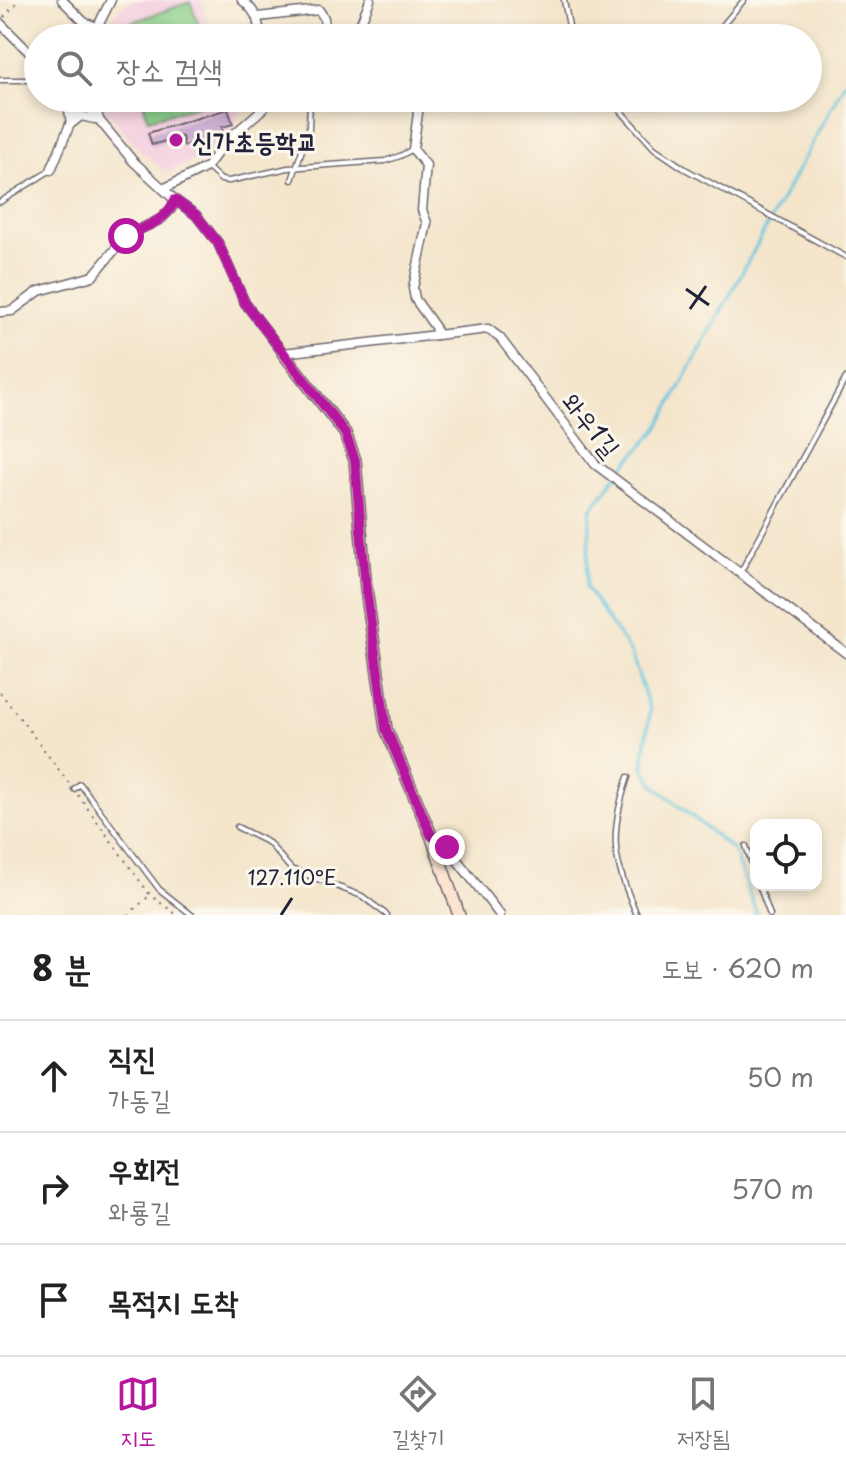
<!DOCTYPE html>
<html lang="ko">
<head>
<meta charset="utf-8">
<style>
  body { margin:0; font-family:"Playpen Sans","Poor Story",sans-serif; background:#f2f2f2; color:#222 }
  .controls { position:absolute; right:24px; bottom:24px; display:grid; overflow:hidden; border-radius:16px; box-shadow:0 4px 12px #0003 }
  .controls button { width:72px; height:72px; display:grid; place-items:center; padding:0; border:0; border-bottom:2px solid #e0e0e0; background:#fff; color:#222; font:40px sans-serif }
  .stop { position:absolute; width:24px; height:24px; margin:-18px; border:6px solid #b5179e; border-radius:50%; background:#fff }
  .stop.end { background:#b5179e; border-color:#fff; box-shadow:0 2px 8px #0008 }
  .list { margin:0; padding:0; list-style:none }
  h2 { display:flex; justify-content:space-between; align-items:center; height:104px; margin:0; padding:0 32px; font-size:34px }
  h2 small { font-size:26px; font-weight:400; color:#767676 }
  .list li { display:grid; grid-template-columns:52px 1fr auto; gap:24px; align-items:center; box-sizing:border-box; height:112px; padding:0 32px; border-top:2px solid #e0e0e0 }
  .list b { display:block; font-size:30px; white-space:nowrap }
  .list p { margin:0; font-size:26px; white-space:nowrap; color:#767676 }
  .list em { font-size:26px; font-style:normal; color:#767676 }
  .icon { flex:none; width:44px; height:44px; fill:none; stroke:currentColor; stroke-width:2; stroke-linecap:round; stroke-linejoin:round }
  .map { position:relative; flex:none; width:846px; height:915px; overflow:hidden }
  .search { position:absolute; background:#fff; box-shadow:0 4px 12px #0003; left:24px; right:24px; top:24px; height:88px; display:flex; align-items:center; gap:20px; box-sizing:border-box; padding:0 28px; border-radius:44px; color:#767676; font-size:30px }
  .sheet { height:440px; background:#fff }
  nav { display:flex; justify-content:space-around; align-items:center; box-sizing:border-box; height:112px; border-top:2px solid #e0e0e0; background:#fff; font-size:22px; color:#767676 }
  nav a { display:grid; justify-items:center; gap:4px }
  nav .on { color:#b5179e }
  .map>svg:first-child { display:block }
  .built { fill:#f3cfdf }
  .green { fill:#89ce88; stroke:#567862; stroke-width:2 }
  .lines { fill:none; stroke-linecap:round; stroke-linejoin:round }
  .stream { stroke:#61c5df; stroke-width:3 }
  .building { fill:#cbabd2 }
  .lane-casing { stroke:#6c666d; stroke-width:7 }
  .street-casing { stroke:#6c666d; stroke-width:11 }
  .secondary-casing { stroke:#6c666d; stroke-width:14 }
  .path { stroke:#6c666d; stroke-width:2; stroke-dasharray:2 6; stroke-linecap:butt }
  .lane { stroke:#fff; stroke-width:4 }
  .street { stroke:#fff; stroke-width:8 }
  .secondary { stroke:#fde4d1; stroke-width:11 }
  .route { stroke:#b5179e; stroke-width:10 }
  .ticks { fill:none; stroke:#22223b; stroke-width:3 }
  .poi-dot { fill:#b5179e; stroke:#fbf7ec; stroke-width:3 }
  .labels { text-anchor:middle; dominant-baseline:central; stroke-width:6; stroke-linejoin:round; paint-order:stroke }
  .poi-label { font-size:26px; font-weight:bold; fill:#22223b; stroke:#fbf7ec; text-anchor:start }
  .street-label { font-size:26px; fill:#22223b; stroke:#fbf7ec }
  .ticks-label { font-size:20px; text-anchor:middle; fill:#22223b; stroke:#fbf7ec; stroke-width:6; stroke-linejoin:round; paint-order:stroke }
</style>
</head>
<body>
<div class="map">
<svg width="846" height="915" viewBox="0 0 846 915">
  <rect width="100%" height="100%" fill="#fbf7ec"/>
  <filter id="ink" filterUnits="userSpaceOnUse"><feTurbulence type="fractalNoise" baseFrequency=".0125" numOctaves="2"/><feDisplacementMap in="SourceGraphic" scale="16" xChannelSelector="R" yChannelSelector="G"/><feConvolveMatrix kernelMatrix="1 2 1 2 8 2 1 2 1" color-interpolation-filters="sRGB"/></filter>
  <filter id="wash" filterUnits="userSpaceOnUse"><feTurbulence type="fractalNoise" baseFrequency=".006" numOctaves="4" result="noise"/><feDisplacementMap in="SourceGraphic" scale="32" xChannelSelector="R" yChannelSelector="G"/><feGaussianBlur stdDeviation="1.8" result="paint"/><feColorMatrix in="noise" values="0 0 0 0 0 0 0 0 0 0 0 0 0 0 0 0 0 1.4 0 .05"/><feComposite in="paint" operator="in"/></filter>
  <g filter="url(#wash)">
    <rect width="100%" height="100%" fill="#f4e5cb"/>
    <g class="built">
      <path d="M135 0H202L213 38H103L105 30 119 7Z"/>
      <path d="M95 98H240L242 105 233 130 207 155 166 172 140 151Z"/>
    </g>
    <g class="green">
      <path d="M190 2 204 38H122L124 25Z"/>
      <path d="M142 98H195L197 106 148 119Z"/>
    </g>
    <g class="lines">
      <path class="stream" d="M757 915 733 850 655 786 643 767 650 710 631 653 586 588 591 510 623 467 657 430 846 80"/>
    </g>
    <g id="blocks">
      <path class="building" d="M228 109 233 124 222 127 223 133 184 146 182 136 152 145 148 133Z"/>
    </g>
  </g>
  <g filter="url(#ink)">
    <use href="#blocks" fill-opacity="0" stroke="#6c666d" stroke-width="2"/>
    <g class="lines">
      <defs>
        <g id="lane">
          <path d="M564 0 569 26 576 38"/>
          <path d="M712 38 744 0"/>
          <path d="M0 80H38"/>
          <path d="M609 98 654 148 685 169 846 257"/>
          <path d="M311 100 356 98"/>
          <path d="M208 168 221 180 229 181 288 168 385 161 400 156 413 149"/>
          <path d="M292 180 309 129 310 98"/>
          <path d="M0 202 51 170"/>
          <path d="M740 573 846 378"/>
          <path d="M628 777C608 836 613 859 637 915"/>
          <path d="M74 789 80 784 159 889 192 915"/>
          <path d="M237 827 269 843 291 869 362 896 387 915"/>
          <path d="M746 846 756 875"/>
          <path d="M759 885 770 915"/>
        </g>
        <g id="street">
          <path d="M62 0 84 22 96 27"/>
          <path d="M242 0C257 12 258 20 261 38"/>
          <path d="M258 17 319 10 324 18 326 38"/>
          <path d="M0 23 38 61"/>
          <path d="M92 38 111 0"/>
          <path d="M348 38 360 25 370 0"/>
          <path d="M67 98 71 124 81 116 94 119"/>
          <path d="M81 98 133 161 175 200 196 215 218 243 245 303 283 353 488 329 500 338 595 464 846 653"/>
          <path d="M92 98 99 119"/>
          <path d="M413 98 418 113 413 149 426 165 422 210 427 223 413 288 415 299 435 327 437 335"/>
          <path d="M51 170 80 100 78 99"/>
          <path d="M163 189 207 167 224 143 275 98"/>
          <path d="M0 312 12 311 39 291 93 276 126 236 161 219 171 209 175 200"/>
          <path d="M431 835 447 847 500 915"/>
        </g>
        <path id="secondary" d="M283 353 345 433 355 460 366 589 386 729 431 835 459 915"/>
      </defs>
      <use href="#lane" class="lane-casing"/>
      <use href="#street" class="street-casing"/>
      <use href="#secondary" class="secondary-casing"/>
      <g class="path">
        <path d="M4 17 19 0"/>
        <path d="M0 692 69 783"/>
        <path d="M78 795 150 895 177 915"/>
        <path d="M128 915 149 896"/>
      </g>
      <use href="#lane" class="lane"/>
      <use href="#street" class="street"/>
      <use href="#secondary" class="secondary"/>
    </g>
  </g>
  <g class="lines" filter="url(#ink)">
    <path class="route" d="M126 236C144 227 167 221 175 200L196 215 218 243 245 303 345 433 355 460 366 589 386 729 431 835 447 847"/>
  </g>
  <path class="ticks" d="M686 289 709 305M690 309 706 286M281 915 292 898"/>
  <circle class="poi-dot" cx="176" cy="140" r="8"/>
  <g class="labels">
    <g class="poi-label">
      <text x="192" y="140">신가초등학교</text>
    </g>
    <g class="street-label">
      <text transform="translate(592 424) rotate(51)">와우1길</text>
    </g>
  </g>
  <g class="ticks-label">
    <text x="292" y="885">127.110°E</text>
  </g>
</svg>
<div class="controls">
<button><svg class="icon" aria-label="locate" viewBox="0 0 24 24"><circle cx="12" cy="12" r="6"/><path d="M12 2v4M12 18v4M2 12h4M18 12h4"/></svg></button>
</div>
<div class="stop" style="left:126px;top:236px"></div>
<div class="stop end" style="left:447px;top:847px"></div>
<div class="search"><svg class="icon" aria-label="search" viewBox="0 0 24 24"><circle cx="10" cy="10" r="6"/><path d="M15 15l6 6"/></svg>장소 검색</div>
</div>
<section class="sheet">
<h2>8 분<small>도보 · 620 m</small></h2>
<ul class="list">
<li><svg class="icon" aria-label="ahead" viewBox="0 0 24 24"><path d="M12 20V5M6 11l6-6 6 6"/></svg><div><b>직진</b><p>가동길</p></div><em>50 m</em></li>
<li><svg class="icon" aria-label="right" viewBox="0 0 24 24"><path d="M7 20v-9h11M14 6l5 5-5 5"/></svg><div><b>우회전</b><p>와룡길</p></div><em>570 m</em></li>
<li><svg class="icon" aria-label="arrive" viewBox="0 0 24 24"><path d="M6 21V4h12l-3 4 3 4H6"/></svg><div><b>목적지 도착</b></div></li>
</ul>
</section>
<nav>
<a class="on"><svg class="icon" aria-label="map" viewBox="0 0 24 24"><path d="M3 6l6-2 6 2 6-2v14l-6 2-6-2-6 2zM9 4v14M15 6v14"/></svg>지도</a>
<a><svg class="icon" aria-label="directions" viewBox="0 0 24 24"><path d="M12 3l9 9-9 9-9-9zM9 14v-3h6M13 9l2 2-2 2"/></svg>길찾기</a>
<a><svg class="icon" aria-label="saved" viewBox="0 0 24 24"><path d="M7 4h10v16l-5-4-5 4z"/></svg>저장됨</a>
</nav>
</body>
</html>
